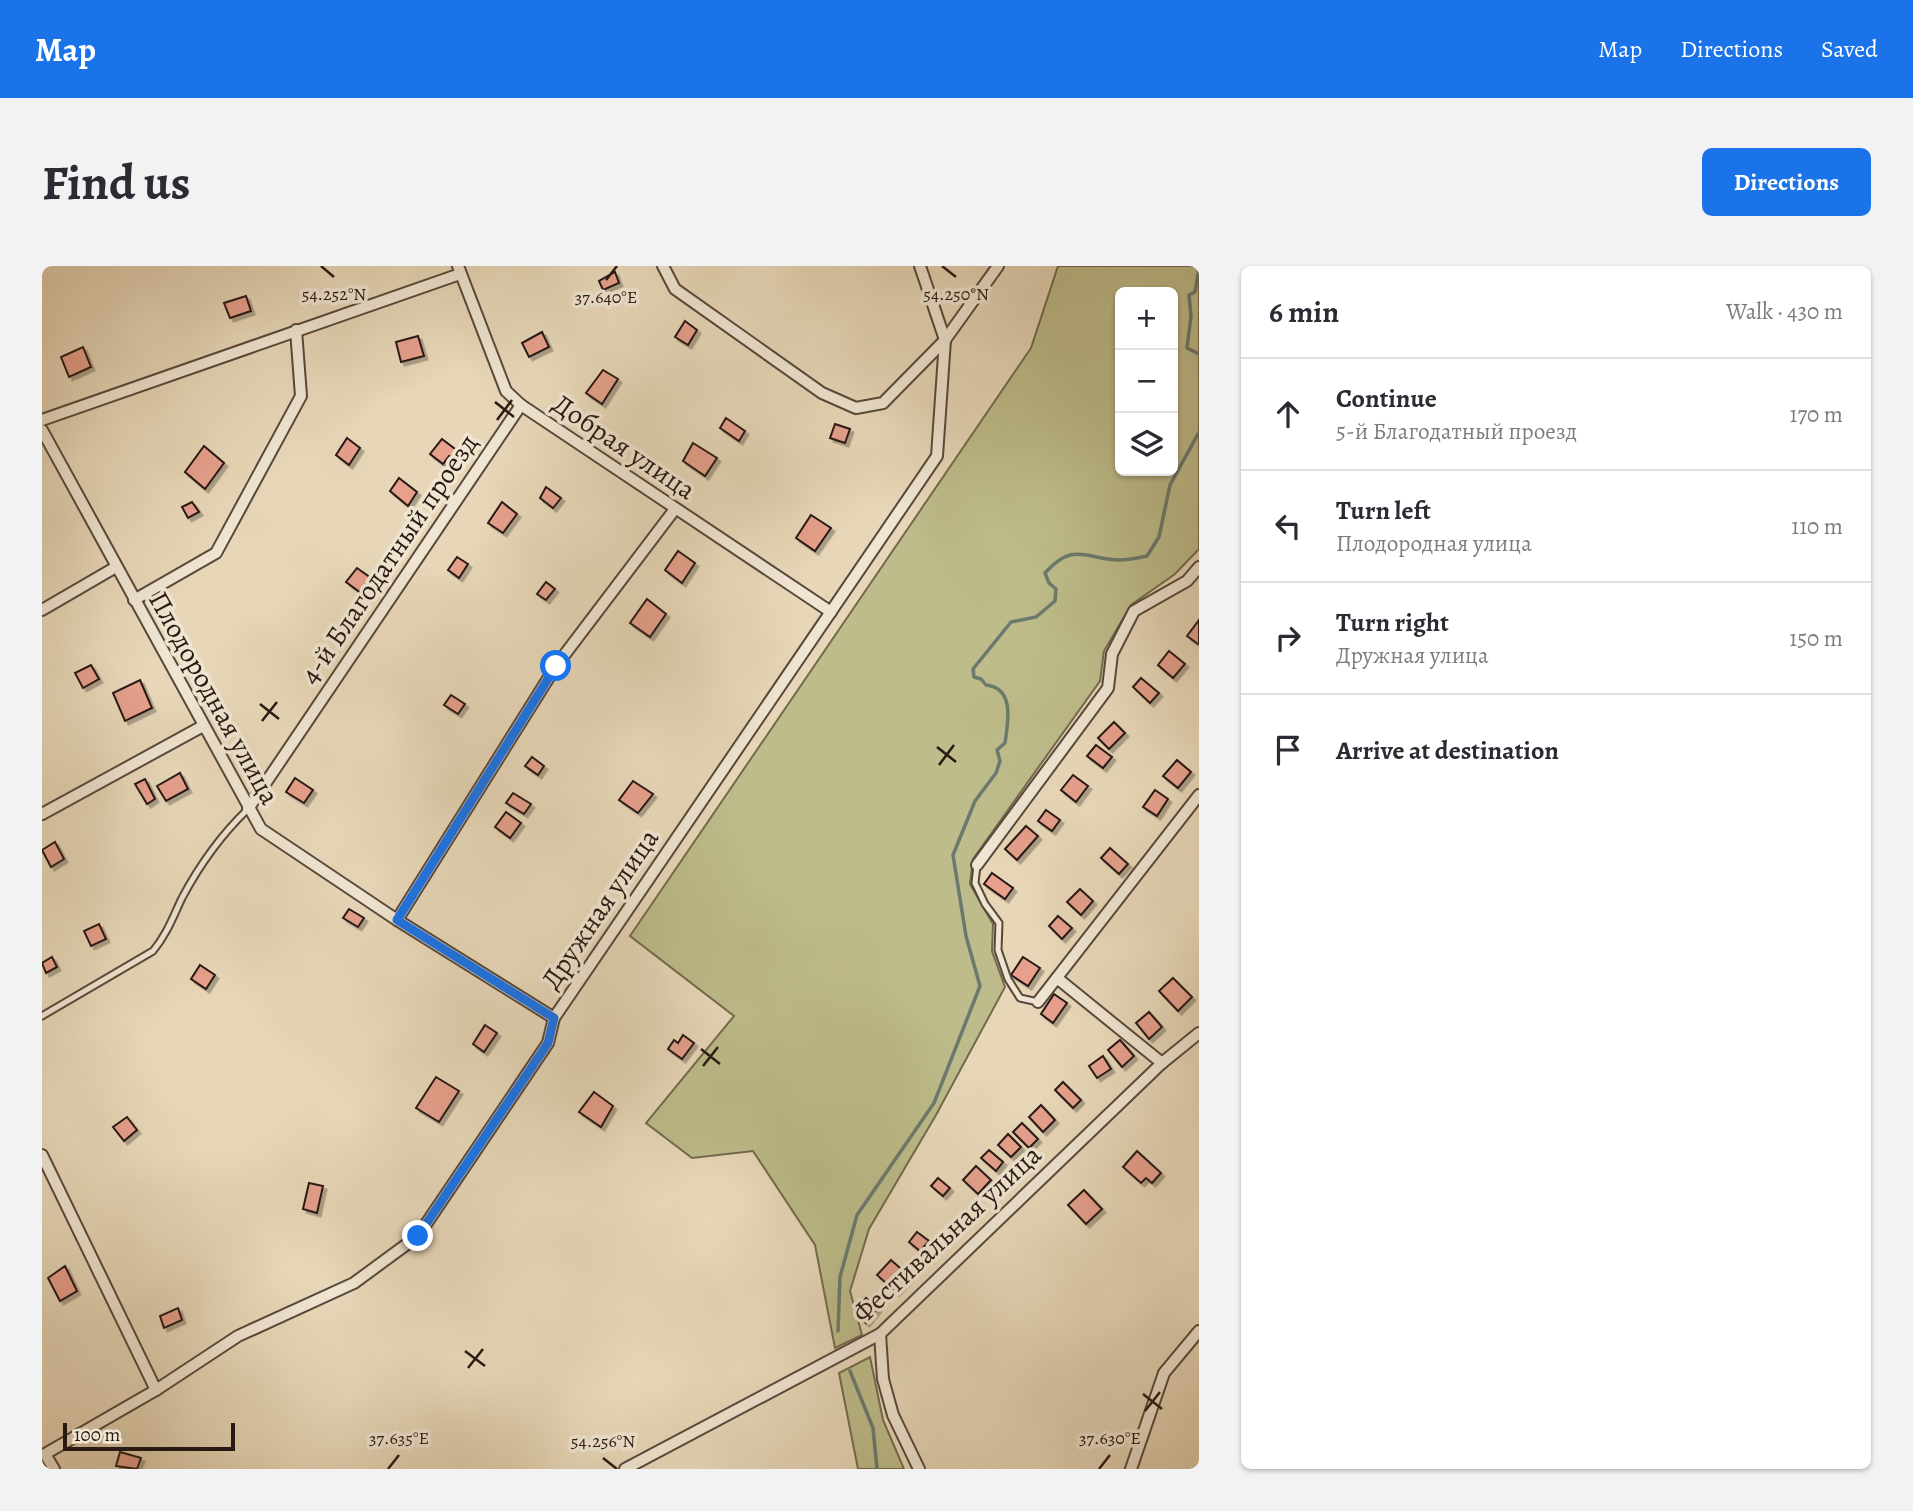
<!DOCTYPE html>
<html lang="en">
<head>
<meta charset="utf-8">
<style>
  body { margin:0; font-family:Alegreya,serif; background:#f2f2f3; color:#2b2b33 }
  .controls { position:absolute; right:21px; top:21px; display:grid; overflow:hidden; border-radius:10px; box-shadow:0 2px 5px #0004 }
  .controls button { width:63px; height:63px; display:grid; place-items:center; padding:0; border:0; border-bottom:2px solid #e1e1e2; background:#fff; color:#2b2b33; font:35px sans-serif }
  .scale { position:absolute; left:21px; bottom:18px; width:172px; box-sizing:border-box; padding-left:7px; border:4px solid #281913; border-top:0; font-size:19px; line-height:24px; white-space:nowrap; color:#281913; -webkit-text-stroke:5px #efe5d1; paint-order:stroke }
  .stop { position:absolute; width:21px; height:21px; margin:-16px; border:5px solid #1a73e8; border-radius:50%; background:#fff }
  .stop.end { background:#1a73e8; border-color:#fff; box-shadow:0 2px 7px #0008 }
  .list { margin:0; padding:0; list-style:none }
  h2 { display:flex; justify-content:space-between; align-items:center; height:91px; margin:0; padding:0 28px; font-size:30px }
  h2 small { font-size:23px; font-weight:400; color:#7c7c81 }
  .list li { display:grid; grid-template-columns:46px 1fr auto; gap:21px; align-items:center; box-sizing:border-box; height:112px; padding:0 28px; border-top:2px solid #e1e1e2 }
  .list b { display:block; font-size:26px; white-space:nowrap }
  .list p { margin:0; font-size:23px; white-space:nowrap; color:#7c7c81 }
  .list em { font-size:23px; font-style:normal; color:#7c7c81 }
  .icon { flex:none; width:38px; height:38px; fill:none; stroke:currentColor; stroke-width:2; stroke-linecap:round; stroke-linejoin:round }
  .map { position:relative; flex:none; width:1157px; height:1203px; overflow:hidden; border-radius:10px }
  header { display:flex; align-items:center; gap:42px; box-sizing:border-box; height:98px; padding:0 35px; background:#1a73e8; color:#fff }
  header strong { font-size:33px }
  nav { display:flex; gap:38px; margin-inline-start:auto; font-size:24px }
  .intro { display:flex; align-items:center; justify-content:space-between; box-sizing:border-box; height:168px; padding:0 42px }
  h1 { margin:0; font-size:49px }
  .button { padding:18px 32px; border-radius:10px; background:#1a73e8; color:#fff; font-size:24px; font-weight:700 }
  main { display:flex; gap:42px; padding:0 42px }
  aside { flex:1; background:#fff; border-radius:10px; box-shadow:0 2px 5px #0004 }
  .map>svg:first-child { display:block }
  .green { fill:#bdbc8a; stroke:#726a4e; stroke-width:2; fill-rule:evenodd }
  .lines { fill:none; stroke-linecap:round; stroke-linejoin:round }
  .stream { stroke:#6b7a6e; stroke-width:3.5 }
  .building { fill:#e6a08c; stroke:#281913; stroke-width:2; filter:url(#shadow) }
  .service-casing { stroke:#58483c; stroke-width:9 }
  .minor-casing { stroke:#58483c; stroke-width:14 }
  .service { stroke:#efe5d1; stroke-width:5 }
  .minor { stroke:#efe5d1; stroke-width:10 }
  .route { stroke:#1a73e8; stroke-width:9 }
  .ticks { fill:none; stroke:#281913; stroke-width:2.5 }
  .labels { text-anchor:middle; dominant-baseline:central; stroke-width:7; stroke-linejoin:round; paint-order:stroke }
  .street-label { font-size:28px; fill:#281913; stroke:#efe5d1 }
  .ticks-label { font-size:18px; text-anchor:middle; fill:#281913; stroke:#efe5d1; stroke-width:7; stroke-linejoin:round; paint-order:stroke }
</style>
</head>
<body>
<header>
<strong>Map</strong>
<nav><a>Map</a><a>Directions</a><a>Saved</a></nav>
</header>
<div class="intro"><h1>Find us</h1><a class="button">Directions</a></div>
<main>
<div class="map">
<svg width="1157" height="1203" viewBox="0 0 1157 1203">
  <defs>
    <filter id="shadow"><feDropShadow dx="3.5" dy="3.5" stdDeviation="0" flood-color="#0004"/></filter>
  </defs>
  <rect width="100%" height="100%" fill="#e7d7b8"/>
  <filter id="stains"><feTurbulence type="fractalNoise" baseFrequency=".00286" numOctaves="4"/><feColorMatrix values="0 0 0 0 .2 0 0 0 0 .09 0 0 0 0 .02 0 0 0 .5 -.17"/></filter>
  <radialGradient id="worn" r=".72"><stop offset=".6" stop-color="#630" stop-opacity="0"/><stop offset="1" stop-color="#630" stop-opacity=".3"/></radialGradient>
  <g class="green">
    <path d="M1016 0H1157V283L1133 308 1089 339 1062 385 1058 415 931 593 928 618 951 658 950 685 963 721 894 849 827 963 808 1025 820 1069 793 1082 773 979 711 885 650 892 604 857 692 750 588 670 989 82ZM1078 26H1131V205H1078Z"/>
    <path d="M828 1091 841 1154 862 1203H816L797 1107Z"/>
  </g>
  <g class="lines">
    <g class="stream">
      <path d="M1157 2 1153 26 1147 29 1149 50 1145 82 1157 88"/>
      <path d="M796 1065 798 1011 815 949 892 837 938 720 924 670 911 589 933 535 954 507 958 495 955 484 963 477C966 456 973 422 944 419L939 413 932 411 931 403 969 356 994 351 1013 335 1014 323 1007 317 1003 307C1032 275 1043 293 1077 294 1086 294 1096 292 1105 290L1117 271 1128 219 1157 166"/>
      <path d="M808 1105 831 1162 835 1203"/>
    </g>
  </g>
  <g class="building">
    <path d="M573 6 577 17 561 24 557 15Z"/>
    <path d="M204 30 209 45 188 52 182 37Z"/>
    <path d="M643 55 655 64 646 79 633 71Z"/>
    <path d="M500 66 507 81 487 91 480 77Z"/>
    <path d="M376 70 382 90 359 96 354 76Z"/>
    <path d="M41 81 49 101 27 111 19 91Z"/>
    <path d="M561 104 576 113 560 138 544 127Z"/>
    <path d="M684 152 703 165 697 175 678 162Z"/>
    <path d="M793 158 808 163 803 177 788 172Z"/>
    <path d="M305 172 318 182 307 199 294 189Z"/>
    <path d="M400 173 417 186 412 193 407 190 401 198 388 188Z"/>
    <path d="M651 177 675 192 663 210 641 195Z"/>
    <path d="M162 180 182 197 163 223 143 206Z"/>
    <path d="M357 212 375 226 366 240 348 225Z"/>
    <path d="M504 221 519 232 511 242 498 232Z"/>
    <path d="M150 236 157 246 146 252 140 241Z"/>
    <path d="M460 236 475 248 461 267 446 257Z"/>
    <path d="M769 249 789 262 773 285 754 272Z"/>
    <path d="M636 285 653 297 640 317 623 304Z"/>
    <path d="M415 291 426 298 417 312 406 304Z"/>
    <path d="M315 302 329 312 319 327 304 316Z"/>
    <path d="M504 316 513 323 504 334 495 328Z"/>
    <path d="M605 333 624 348 608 371 588 357Z"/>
    <path d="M1157 354V377L1156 378 1145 370Z"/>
    <path d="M1127 385 1143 398 1131 412 1116 399Z"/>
    <path d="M49 399 57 413 41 422 33 407Z"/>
    <path d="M1099 412 1117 427 1108 437 1091 421Z"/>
    <path d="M98 414 110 442 83 455 71 427Z"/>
    <path d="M409 429 423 438 416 448 402 439Z"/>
    <path d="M1072 456 1083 467 1067 483 1056 472Z"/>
    <path d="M1054 479 1070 491 1061 502 1045 490Z"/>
    <path d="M490 491 502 500 496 509 483 500Z"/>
    <path d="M1135 494 1149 506 1136 522 1121 510Z"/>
    <path d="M138 507 146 523 124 535 115 520Z"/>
    <path d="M1031 509 1046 520 1034 536 1019 524Z"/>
    <path d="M253 512 271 524 262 537 244 526Z"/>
    <path d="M103 513 113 533 105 538 93 518Z"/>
    <path d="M591 515 611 528 596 547 577 534Z"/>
    <path d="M1113 524 1126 533 1115 550 1101 541Z"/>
    <path d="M471 527 489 538 482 548 464 537Z"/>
    <path d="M1004 544 1018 554 1010 565 996 555Z"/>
    <path d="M464 546 479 557 468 572 453 561Z"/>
    <path d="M984 560 996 570 975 594 963 583Z"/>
    <path d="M13 576 22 593 9 601 0 584Z"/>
    <path d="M1068 582 1086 598 1077 608 1059 592Z"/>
    <path d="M950 607 971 622 963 633 942 618Z"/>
    <path d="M1038 623 1051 635 1039 649 1025 636Z"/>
    <path d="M307 643 322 652 316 661 301 652Z"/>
    <path d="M1016 650 1030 662 1020 673 1007 660Z"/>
    <path d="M57 658 64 673 49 680 42 665Z"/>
    <path d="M10 691 15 701 4 707 0 697Z"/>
    <path d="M981 691 998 702 986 720 969 709Z"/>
    <path d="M158 699 173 709 164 723 149 713Z"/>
    <path d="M1131 712 1150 731 1136 745 1117 725Z"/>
    <path d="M1012 728 1025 737 1011 757 999 748Z"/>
    <path d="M1107 746 1120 761 1107 773 1094 757Z"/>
    <path d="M443 759 455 767 442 786 431 778Z"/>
    <path d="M641 769 652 777 640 793 626 783 632 774 636 777Z"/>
    <path d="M1078 774 1092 790 1080 801 1066 784Z"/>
    <path d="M1061 790 1069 803 1055 812 1047 800Z"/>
    <path d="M394 811 417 825 397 856 374 842Z"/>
    <path d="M1021 816 1039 834 1031 842 1013 824Z"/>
    <path d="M552 826 571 840 559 861 537 846Z"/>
    <path d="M999 839 1013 854 1001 866 987 851Z"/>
    <path d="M85 851 95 864 82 875 71 861Z"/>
    <path d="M980 857 996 873 987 882 971 866Z"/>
    <path d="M966 868 979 881 969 891 956 879Z"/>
    <path d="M947 884 961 896 954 905 939 892Z"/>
    <path d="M1095 885 1119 907 1110 917 1104 912 1099 917 1081 901Z"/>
    <path d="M934 900 949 914 936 928 921 914Z"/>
    <path d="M896 912 908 922 901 930 889 920Z"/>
    <path d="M267 917 281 920 275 947 261 943Z"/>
    <path d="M1042 924 1060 943 1044 958 1026 939Z"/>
    <path d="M875 966 887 975 878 985 867 976Z"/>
    <path d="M849 994 868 1011 854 1026 835 1009Z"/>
    <path d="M23 1000 35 1025 18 1035 6 1012Z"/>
    <path d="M824 1032 836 1042 824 1057 812 1047Z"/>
    <path d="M136 1042 140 1054 122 1062 118 1050Z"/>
    <path d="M78 1186 99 1192 95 1203 74 1200Z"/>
  </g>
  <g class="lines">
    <defs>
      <g id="service">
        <path d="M935 599 933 617 943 638 957 657 956 684 966 713 978 732 996 736"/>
        <path d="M0 750 111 685C125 668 131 651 140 632 157 600 180 568 206 543"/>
      </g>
      <g id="minor">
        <path d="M416 0 464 125 479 139 789 346"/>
        <path d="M621 0 633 23 780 127 814 142 841 137 903 74"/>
        <path d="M878 0 903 74 956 0"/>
        <path d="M0 154 418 8"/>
        <path d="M0 164 219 563 355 654 512 752"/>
        <path d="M92 334 174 287 259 130 254 64"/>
        <path d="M0 344 74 301"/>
        <path d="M206 543 479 139"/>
        <path d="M0 548 161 460"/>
        <path d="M935 599 1066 422 1070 388 1092 345 1145 315 1157 301"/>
        <path d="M355 654 514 400 633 243"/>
        <path d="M1015 712 1120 797"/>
        <path d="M996 736 1157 529"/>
        <path d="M0 889 114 1124"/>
        <path d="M838 1068 841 1113 851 1149 877 1203"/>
        <path d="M12 1203 3 1188 114 1124 196 1070 312 1017 376 970 506 777 512 752 895 190 903 74"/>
        <path d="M583 1203 838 1068 1120 797 1157 767"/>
        <path d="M1089 1203 1122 1107 1157 1065"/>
      </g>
    </defs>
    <use href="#service" class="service-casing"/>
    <use href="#minor" class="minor-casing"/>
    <use href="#service" class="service"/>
    <use href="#minor" class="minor"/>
  </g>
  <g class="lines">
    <path class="route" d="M376 970 506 777 512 752 355 654 514 400"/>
  </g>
  <path class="ticks" d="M279 0 292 11M900 0 914 11M564 14 575 0M453 136 472 151M455 154 470 134M218 438 237 453M220 455 235 436M895 481 914 496M897 499 912 479M659 783 678 798M661 800 676 781M423 1085 443 1100M426 1102 441 1083M1101 1128 1120 1143M1103 1145 1118 1126M561 1192 575 1203M346 1203 357 1189M1057 1203 1068 1189"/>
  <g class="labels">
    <g class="street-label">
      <text transform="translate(582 181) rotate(34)">Добрая улица</text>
      <text transform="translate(347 293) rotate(-56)">4-й Благодатный проезд</text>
      <text transform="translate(172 432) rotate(61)">Плодородная улица</text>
      <text transform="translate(558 643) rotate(-56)">Дружная улица</text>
      <text transform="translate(905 968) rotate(-43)">Фестивальная улица</text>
    </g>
  </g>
  <g class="ticks-label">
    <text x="292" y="34">54.252°N</text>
    <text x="914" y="34">54.250°N</text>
    <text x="564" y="37">37.640°E</text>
    <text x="357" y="1178">37.635°E</text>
    <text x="1068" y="1178">37.630°E</text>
    <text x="561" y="1181">54.256°N</text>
  </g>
  <rect width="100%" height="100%" filter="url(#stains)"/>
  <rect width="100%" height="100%" fill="url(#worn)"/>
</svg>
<div class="controls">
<button>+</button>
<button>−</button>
<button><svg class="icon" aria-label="layers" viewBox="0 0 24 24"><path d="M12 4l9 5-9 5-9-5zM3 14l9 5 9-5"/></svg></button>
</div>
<div class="scale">100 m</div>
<div class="stop" style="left:514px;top:400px"></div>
<div class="stop end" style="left:376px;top:970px"></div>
</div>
<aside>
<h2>6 min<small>Walk · 430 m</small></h2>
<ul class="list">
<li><svg class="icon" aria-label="ahead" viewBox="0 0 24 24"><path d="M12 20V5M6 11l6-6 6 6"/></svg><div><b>Continue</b><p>5-й Благодатный проезд</p></div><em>170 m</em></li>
<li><svg class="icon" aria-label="left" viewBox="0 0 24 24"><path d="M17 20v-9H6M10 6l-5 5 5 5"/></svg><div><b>Turn left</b><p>Плодородная улица</p></div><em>110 m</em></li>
<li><svg class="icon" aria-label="right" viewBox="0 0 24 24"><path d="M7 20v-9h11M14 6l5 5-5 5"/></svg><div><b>Turn right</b><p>Дружная улица</p></div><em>150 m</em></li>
<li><svg class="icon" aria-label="arrive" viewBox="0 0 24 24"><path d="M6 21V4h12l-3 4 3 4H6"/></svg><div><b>Arrive at destination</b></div></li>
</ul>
</aside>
</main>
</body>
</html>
